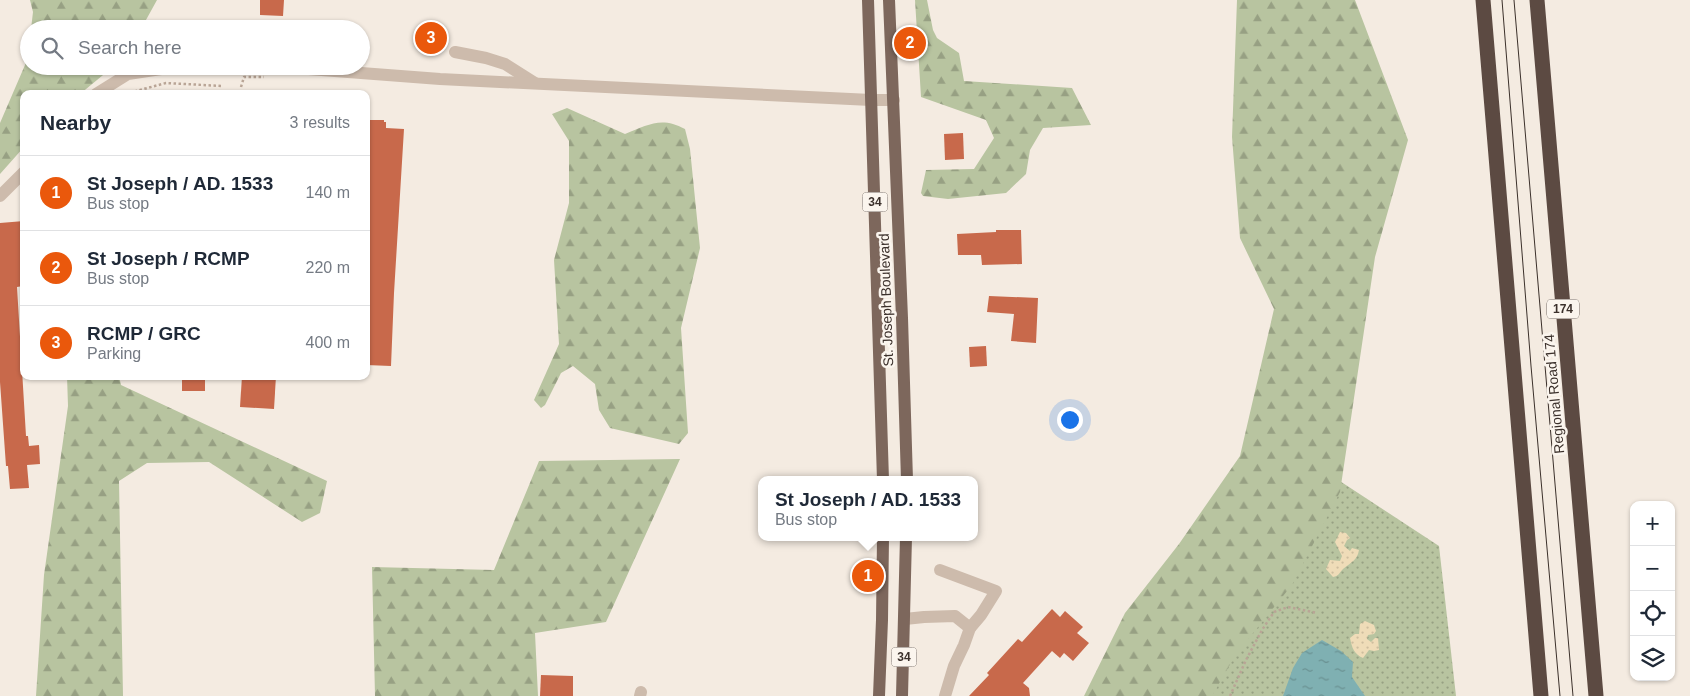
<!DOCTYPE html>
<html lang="en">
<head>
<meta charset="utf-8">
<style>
  body { margin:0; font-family:Arial,sans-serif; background:#f6f6f7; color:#1f2937 }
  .controls { position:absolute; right:15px; bottom:15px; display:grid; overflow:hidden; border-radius:10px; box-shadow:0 1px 4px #0004 }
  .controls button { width:45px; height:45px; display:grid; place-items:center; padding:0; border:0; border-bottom:1px solid #e0e1e3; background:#fff; color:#1f2937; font:25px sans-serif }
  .you { position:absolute; left:1069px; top:419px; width:18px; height:18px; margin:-12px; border:4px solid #fff; border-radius:50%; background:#1a73e8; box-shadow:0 0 0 8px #1a73e833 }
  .badge { display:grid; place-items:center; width:32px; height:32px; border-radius:50%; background:#ea580c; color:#fff; font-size:16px; font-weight:700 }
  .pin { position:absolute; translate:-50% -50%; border:2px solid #fff; box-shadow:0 1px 5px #0006 }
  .popup { position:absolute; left:758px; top:476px; width:220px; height:65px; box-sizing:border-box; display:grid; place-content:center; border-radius:10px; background:#fff; filter:drop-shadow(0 1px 4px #0005); font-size:16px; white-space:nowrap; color:#747a83 }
  .popup b { font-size:19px; color:#1f2937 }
  .popup::after { content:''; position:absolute; left:50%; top:100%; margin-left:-10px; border:10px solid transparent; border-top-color:#fff }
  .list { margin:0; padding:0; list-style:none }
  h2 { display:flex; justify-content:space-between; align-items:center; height:65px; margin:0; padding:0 20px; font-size:21px }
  h2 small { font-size:16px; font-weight:400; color:#747a83 }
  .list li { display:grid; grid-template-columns:32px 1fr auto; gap:15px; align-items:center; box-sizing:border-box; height:75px; padding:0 20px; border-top:1px solid #e0e1e3 }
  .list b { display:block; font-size:19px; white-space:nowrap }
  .list p { margin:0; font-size:16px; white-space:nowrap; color:#747a83 }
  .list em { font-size:16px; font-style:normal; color:#747a83 }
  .icon { flex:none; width:28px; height:28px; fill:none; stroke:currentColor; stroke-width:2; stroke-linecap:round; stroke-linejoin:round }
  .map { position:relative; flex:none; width:1690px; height:696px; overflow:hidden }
  .search { position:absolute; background:#fff; box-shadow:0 1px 4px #0004; left:20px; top:20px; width:350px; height:55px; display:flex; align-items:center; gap:12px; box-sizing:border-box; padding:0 18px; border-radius:28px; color:#747a83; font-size:19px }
  .panel { position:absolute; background:#fff; box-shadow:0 1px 4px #0004; left:20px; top:90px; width:350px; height:290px; border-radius:10px }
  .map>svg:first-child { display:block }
  .grass { fill:url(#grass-dots) }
  .forest { fill:url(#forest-firs) }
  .sand { fill:url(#sand-dots) }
  .water { fill:url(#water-ripples) }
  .building { fill:#c8694b }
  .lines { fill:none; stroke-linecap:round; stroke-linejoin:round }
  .path { stroke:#b9a596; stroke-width:2.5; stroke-dasharray:2.5 2.5; stroke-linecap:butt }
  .minor { stroke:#cdbbac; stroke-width:12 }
  .major { stroke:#7d675c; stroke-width:12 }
  .highway { stroke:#5c4a42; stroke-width:15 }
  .tram { stroke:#3b302b; stroke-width:1 }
  .labels { text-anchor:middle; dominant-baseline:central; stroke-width:5; stroke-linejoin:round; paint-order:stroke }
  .shield { fill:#fbf5ee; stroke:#756b66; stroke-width:1 }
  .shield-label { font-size:12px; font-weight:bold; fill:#3b302b }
  .street-label { font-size:14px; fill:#3b302b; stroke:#fbf5ee }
</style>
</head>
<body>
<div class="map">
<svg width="1690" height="696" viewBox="0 0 1690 696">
  <defs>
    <pattern id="grass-dots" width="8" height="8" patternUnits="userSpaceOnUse" patternTransform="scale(1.25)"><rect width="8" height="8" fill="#b8c4a0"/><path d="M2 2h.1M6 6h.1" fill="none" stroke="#97a083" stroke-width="1.8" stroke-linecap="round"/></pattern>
    <pattern id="forest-firs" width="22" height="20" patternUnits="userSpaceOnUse" patternTransform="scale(1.25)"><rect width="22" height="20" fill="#b8c4a0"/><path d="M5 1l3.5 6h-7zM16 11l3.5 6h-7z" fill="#97a083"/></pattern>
    <pattern id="sand-dots" width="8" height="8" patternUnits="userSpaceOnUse" patternTransform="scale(1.25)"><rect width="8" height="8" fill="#efdcb8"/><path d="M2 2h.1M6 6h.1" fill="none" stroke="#cebd9e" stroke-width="1.8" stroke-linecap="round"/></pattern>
    <pattern id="water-ripples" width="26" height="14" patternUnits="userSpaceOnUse" patternTransform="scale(1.25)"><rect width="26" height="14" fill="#7fb0b2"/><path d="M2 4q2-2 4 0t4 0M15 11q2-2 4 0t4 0" fill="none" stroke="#699091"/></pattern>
  </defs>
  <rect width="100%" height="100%" fill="#f4ebe1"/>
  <path class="grass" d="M1323 470 1439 546 1456 696H1198Z"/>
  <g class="forest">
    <path d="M30 0H157L141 29H31L33 12Z"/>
    <path d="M915 0H927L933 30 937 38 959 53 964 81 1072 88 1091 125 1043 128 1030 150 1026 174 1006 193 948 199 923 196 921 193 926 170 974 169 994 138 986 120 921 97Z"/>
    <path d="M1237 0H1355L1408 140 1375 257 1340 492 1292 585 1236 654 1212 696H1084L1125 613 1179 544 1240 456 1274 309 1240 238 1232 137Z"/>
    <path d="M29 41V66H114L80 94H24V147L0 174V123L25 65Z"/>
    <path d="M567 108 625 134C648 125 661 116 685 129L690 149 700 248 681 328 688 433 679 444 610 428 599 410 595 384 573 366 561 373 545 405 541 408 534 400 559 344 554 260 569 203V141L552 114Z"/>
    <path d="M67 376H119L121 385 327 481 320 513 302 522 209 462 147 463 119 481 123 696H36L44 575 68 406Z"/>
    <path d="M680 459 606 622 535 633 538 696H375L372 567 494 570 539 461Z"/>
  </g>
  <g class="sand">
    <path d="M1340 532 1346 533 1350 538 1347 540 1344 546 1350 551 1352 548 1359 550C1357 561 1351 562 1343 569 1339 573 1339 576 1333 577L1326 569 1330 560 1340 561 1342 556 1335 542Z"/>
    <path d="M1365 621 1374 625 1376 631 1374 634 1368 635 1367 639 1371 642 1375 638H1378L1379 650 1374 651 1369 650 1363 658C1354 654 1352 648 1350 638L1355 634H1359L1360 624Z"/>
  </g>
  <path class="water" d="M1322 640 1341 651 1353 662 1352 677 1365 696H1283L1293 668 1302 653Z"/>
  <g class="building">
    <path d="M260 0H284L283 16 260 15Z"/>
    <path d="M366 120H384V122H386V128L404 129 394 293 391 366 366 365Z"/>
    <path d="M963 133 964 159 945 160 944 134Z"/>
    <path d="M24 221 23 286 17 287 26 436H28L29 446 39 445 40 464 27 465 29 488 10 489 8 466H6L0 382V223Z"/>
    <path d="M996 230H1021L1022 264 982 265 981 255H958L957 234 996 232Z"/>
    <path d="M989 296 1038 298 1036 343 1011 341 1014 314 987 312Z"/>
    <path d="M986 346 987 366 970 367 969 347Z"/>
    <rect x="182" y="376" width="23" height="15"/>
    <path d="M242 376H276L274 409 240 407Z"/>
    <path d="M1052 609 1060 617 1065 611 1083 627 1077 633 1089 643 1073 661 1064 653 1060 658 1052 651 1023 683 1029 688 1030 696H969L989 675 987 673 1018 639 1022 642Z"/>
    <path d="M541 675 573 676V696H540Z"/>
  </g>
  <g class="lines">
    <g class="path">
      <path d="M241 87 244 77H264"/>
      <path d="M125 94 166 83 222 86"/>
      <path d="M1230 696 1246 660 1262 630 1274 612 1288 607 1317 613"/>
    </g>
    <g class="minor">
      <path d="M455 52 486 58 505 64 535 83"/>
      <path d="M269 66 440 79 871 100H894"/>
      <path d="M96 94 128 74 181 66"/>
      <path d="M0 196 24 172"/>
      <path d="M940 570 996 591 981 615 970 628"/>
      <path d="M905 619 924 617 955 616 970 628 964 645 954 666 945 696"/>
      <path d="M640 696 641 692"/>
    </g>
    <g class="major">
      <path d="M868 0 883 480"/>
      <path d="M889 0 902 318 907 480"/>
      <path d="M879 696 882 620 883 537"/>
      <path d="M902 696 906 537"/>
    </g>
    <g class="highway">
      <path d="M1483 0 1541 696"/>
      <path d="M1537 0 1596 696"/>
    </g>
    <g class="tram">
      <path d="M1502 0 1531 366 1560 696"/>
      <path d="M1514 0 1573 696"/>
    </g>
  </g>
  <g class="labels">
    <g class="shield">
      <rect x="862.5" y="192.5" width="25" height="19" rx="4"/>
      <rect x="1547" y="299.5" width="32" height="19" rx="4"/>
      <rect x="891.5" y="647.5" width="25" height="19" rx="4"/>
    </g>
    <g class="shield-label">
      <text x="875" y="202">34</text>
      <text x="1563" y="309">174</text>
      <text x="904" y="657">34</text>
    </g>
    <g class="street-label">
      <text transform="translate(886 300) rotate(-92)">St. Joseph Boulevard</text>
      <text transform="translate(1554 394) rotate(-95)">Regional Road 174</text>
    </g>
  </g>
</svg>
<div class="controls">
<button>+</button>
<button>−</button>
<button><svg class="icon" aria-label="locate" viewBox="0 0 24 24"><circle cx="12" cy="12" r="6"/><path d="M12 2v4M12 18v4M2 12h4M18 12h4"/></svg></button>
<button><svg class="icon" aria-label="layers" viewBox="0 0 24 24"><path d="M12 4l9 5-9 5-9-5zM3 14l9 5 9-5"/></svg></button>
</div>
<div class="you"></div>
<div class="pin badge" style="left:868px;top:576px">1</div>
<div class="popup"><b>St Joseph / AD. 1533</b>Bus stop</div>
<div class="pin badge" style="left:910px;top:43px">2</div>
<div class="pin badge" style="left:431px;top:38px">3</div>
<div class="search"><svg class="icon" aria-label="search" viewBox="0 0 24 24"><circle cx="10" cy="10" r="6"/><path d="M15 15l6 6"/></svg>Search here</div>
<section class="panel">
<h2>Nearby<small>3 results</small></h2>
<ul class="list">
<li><span class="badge">1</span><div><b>St Joseph / AD. 1533</b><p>Bus stop</p></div><em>140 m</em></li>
<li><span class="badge">2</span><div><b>St Joseph / RCMP</b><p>Bus stop</p></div><em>220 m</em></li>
<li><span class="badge">3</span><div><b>RCMP / GRC</b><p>Parking</p></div><em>400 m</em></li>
</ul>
</section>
</div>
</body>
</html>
